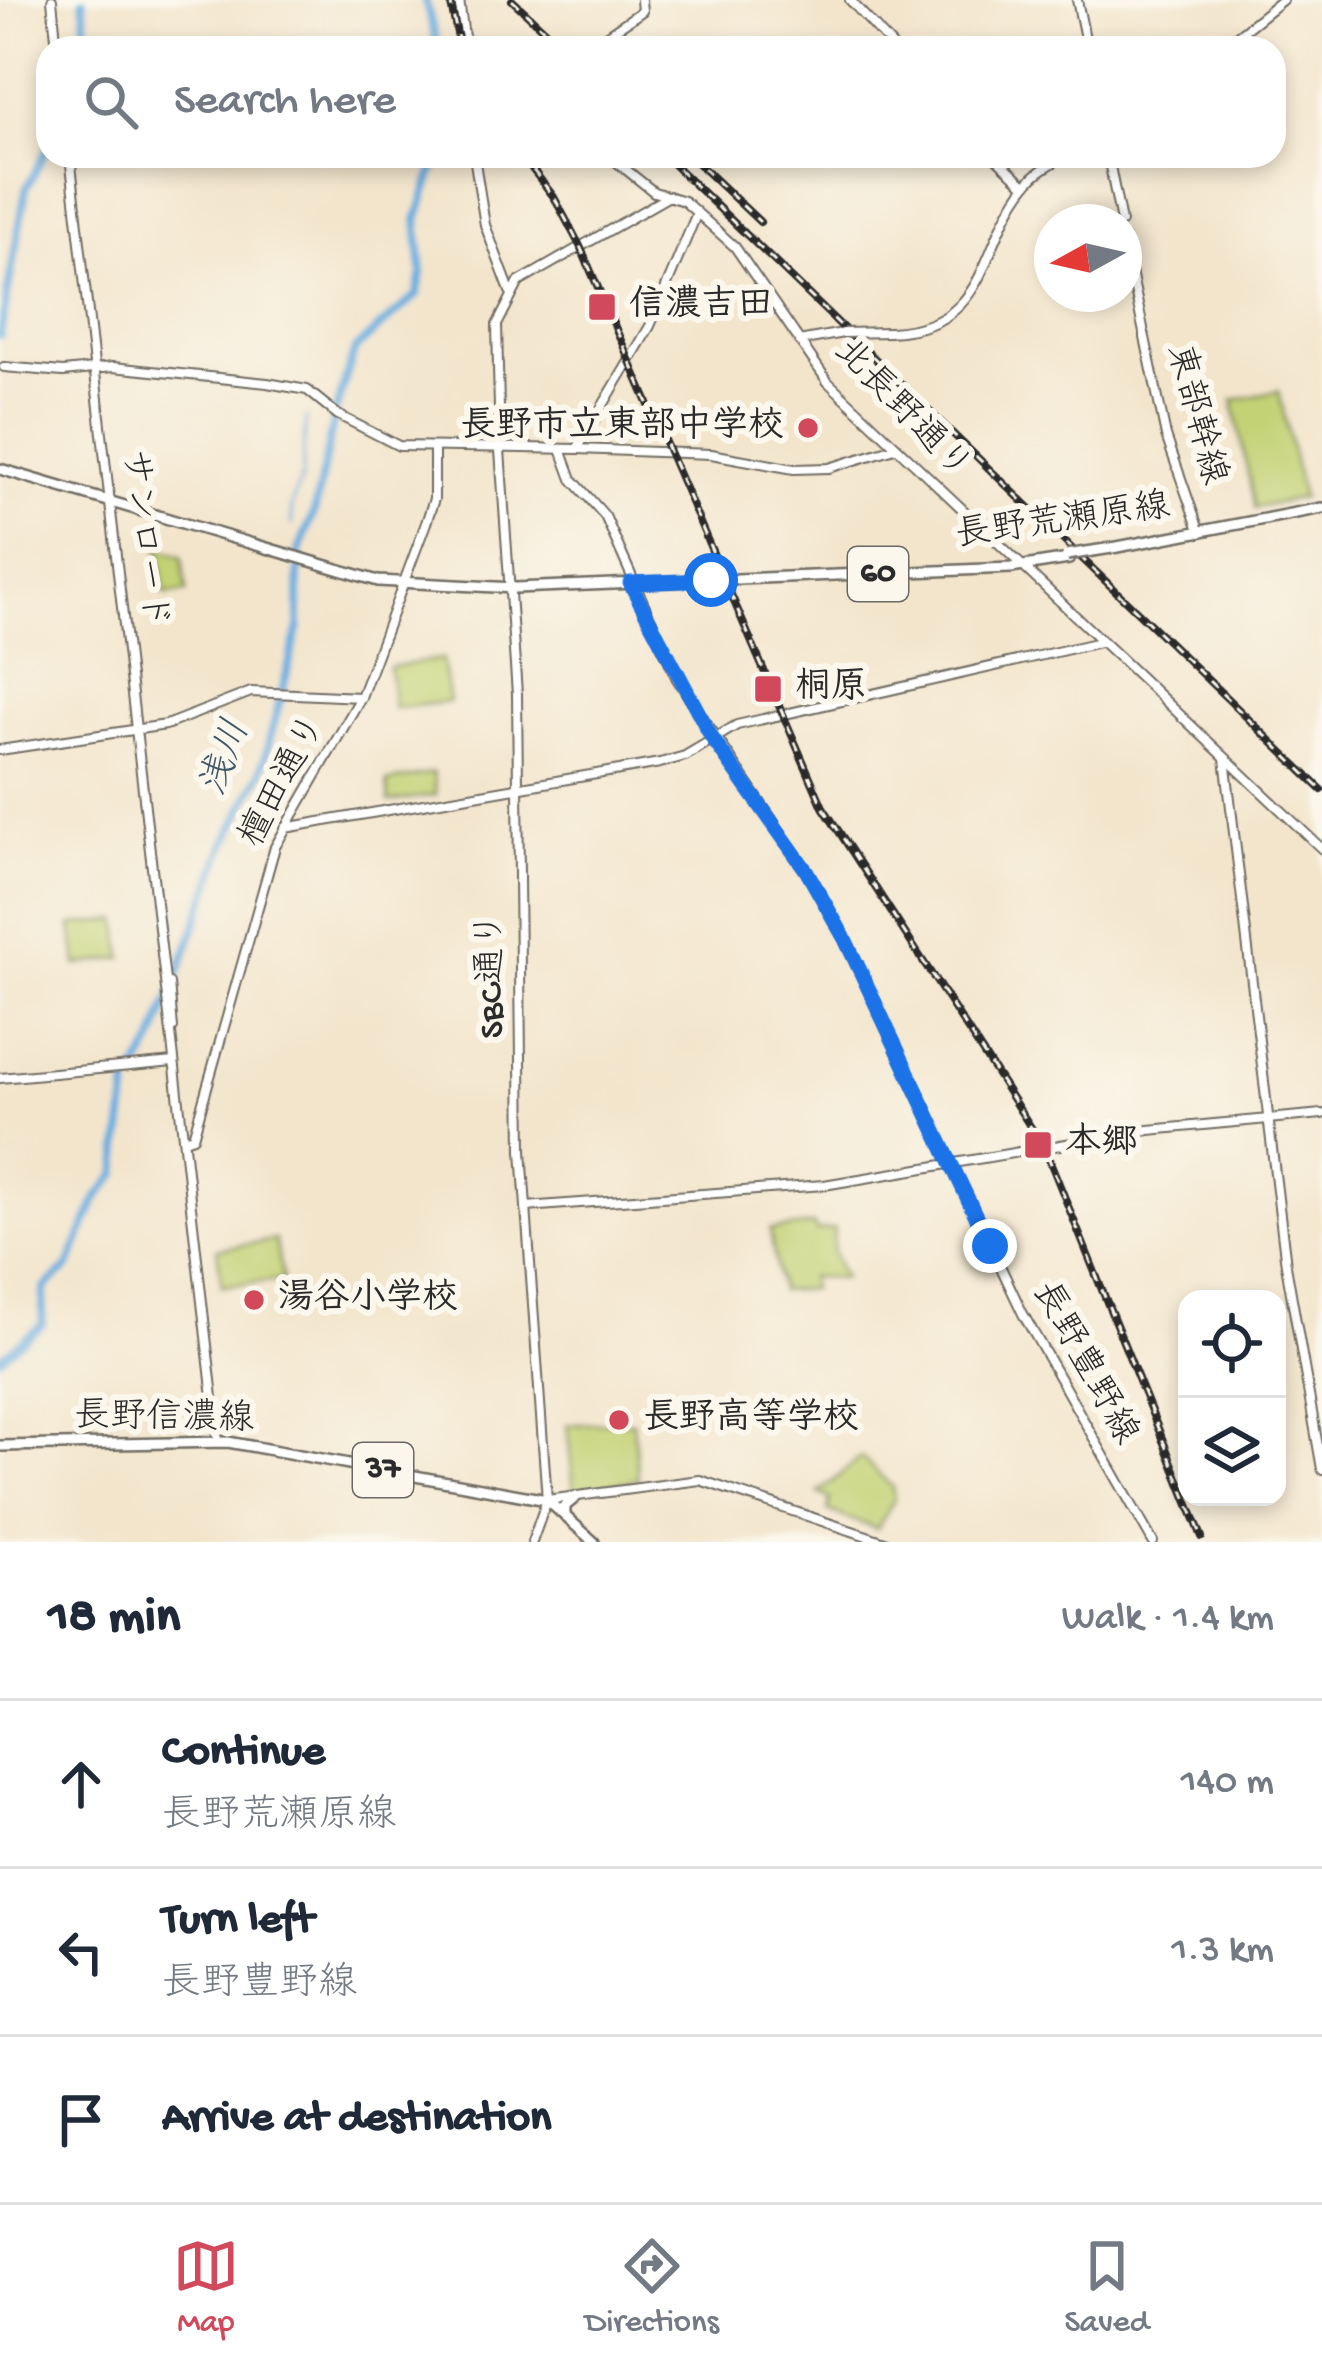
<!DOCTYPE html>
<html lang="en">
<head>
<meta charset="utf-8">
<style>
  body { margin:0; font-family:"Gochi Hand","Klee One",sans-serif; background:#f6f6f7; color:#1f2937 }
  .controls { position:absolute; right:36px; bottom:36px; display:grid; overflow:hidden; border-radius:24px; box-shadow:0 6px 18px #0003 }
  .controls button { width:108px; height:108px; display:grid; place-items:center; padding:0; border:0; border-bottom:3px solid #e0e1e3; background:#fff; color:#1f2937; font:60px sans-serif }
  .compass { position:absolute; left:1034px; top:204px; width:108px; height:108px; border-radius:50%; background:#fff; box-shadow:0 6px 18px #0003; rotate:262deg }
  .stop { position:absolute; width:36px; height:36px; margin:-27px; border:9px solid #1a73e8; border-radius:50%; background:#fff }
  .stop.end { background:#1a73e8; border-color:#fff; box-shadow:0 3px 12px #0008 }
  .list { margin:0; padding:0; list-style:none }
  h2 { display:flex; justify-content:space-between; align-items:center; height:156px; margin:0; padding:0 48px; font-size:51px }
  h2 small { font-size:39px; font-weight:400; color:#747a83 }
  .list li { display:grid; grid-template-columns:78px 1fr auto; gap:36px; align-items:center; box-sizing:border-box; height:168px; padding:0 48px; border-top:3px solid #e0e1e3 }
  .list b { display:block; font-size:45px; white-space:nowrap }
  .list p { margin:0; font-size:39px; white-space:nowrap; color:#747a83 }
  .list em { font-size:39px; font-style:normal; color:#747a83 }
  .icon { flex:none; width:66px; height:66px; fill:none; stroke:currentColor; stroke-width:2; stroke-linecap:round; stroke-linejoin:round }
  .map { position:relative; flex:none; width:1322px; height:1542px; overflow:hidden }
  .search { position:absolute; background:#fff; box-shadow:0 6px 18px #0003; left:36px; right:36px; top:36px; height:132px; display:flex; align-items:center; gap:30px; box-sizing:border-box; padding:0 42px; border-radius:36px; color:#747a83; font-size:45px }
  .sheet { height:660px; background:#fff }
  nav { display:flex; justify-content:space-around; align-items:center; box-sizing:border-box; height:168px; border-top:3px solid #e0e1e3; background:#fff; font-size:33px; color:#747a83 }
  nav a { display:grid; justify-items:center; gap:6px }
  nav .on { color:#d1495b }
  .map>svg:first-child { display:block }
  .green { fill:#c3d274; stroke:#777e50; stroke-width:3 }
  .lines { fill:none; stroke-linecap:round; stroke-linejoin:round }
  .stream { stroke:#6aaddf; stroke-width:3 }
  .river { stroke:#6aaddf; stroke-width:8 }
  .primary-tunnel { stroke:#cbc0ac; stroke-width:9; stroke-dasharray:9 4.5; stroke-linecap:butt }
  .secondary-casing { stroke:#716c63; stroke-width:12 }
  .primary-casing { stroke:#716c63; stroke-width:14 }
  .secondary { stroke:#fff; stroke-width:8 }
  .primary { stroke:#fff; stroke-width:9 }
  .rail-casing { stroke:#2b2b2b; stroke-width:8 }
  .rail { stroke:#fbf7ec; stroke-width:3; stroke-dasharray:9; stroke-linecap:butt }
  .secondary-bridge-casing { stroke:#716c63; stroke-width:12; stroke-linecap:butt }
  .primary-bridge-casing { stroke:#716c63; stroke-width:14; stroke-linecap:butt }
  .secondary-bridge { stroke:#fff; stroke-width:8 }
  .primary-bridge { stroke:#fff; stroke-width:9 }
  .route { stroke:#1a73e8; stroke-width:15 }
  .poi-dot { fill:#d1495b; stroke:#fbf7ec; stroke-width:4.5 }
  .labels { text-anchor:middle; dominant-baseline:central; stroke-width:12; stroke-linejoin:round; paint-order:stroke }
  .shield { fill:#fbf7ec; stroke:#696865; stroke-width:3 }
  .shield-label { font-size:33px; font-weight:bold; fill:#2b2b2b }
  .poi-label { font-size:36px; font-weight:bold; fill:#2b2b2b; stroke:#fbf7ec; text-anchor:start }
  .street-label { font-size:36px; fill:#2b2b2b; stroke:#fbf7ec }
  .water-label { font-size:39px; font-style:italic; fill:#41586a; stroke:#fbf7ec }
</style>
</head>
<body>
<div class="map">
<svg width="1322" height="1542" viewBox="0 0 1322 1542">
  <rect width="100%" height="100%" fill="#fbf7ec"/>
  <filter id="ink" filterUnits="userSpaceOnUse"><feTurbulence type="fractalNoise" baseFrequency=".00833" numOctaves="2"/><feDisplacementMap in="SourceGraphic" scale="24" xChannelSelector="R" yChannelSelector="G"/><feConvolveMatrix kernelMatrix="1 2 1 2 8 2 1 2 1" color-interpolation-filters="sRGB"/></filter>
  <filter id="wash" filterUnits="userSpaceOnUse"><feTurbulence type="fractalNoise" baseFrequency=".004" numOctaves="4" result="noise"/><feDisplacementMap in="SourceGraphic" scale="48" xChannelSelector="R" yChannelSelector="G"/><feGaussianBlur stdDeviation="2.7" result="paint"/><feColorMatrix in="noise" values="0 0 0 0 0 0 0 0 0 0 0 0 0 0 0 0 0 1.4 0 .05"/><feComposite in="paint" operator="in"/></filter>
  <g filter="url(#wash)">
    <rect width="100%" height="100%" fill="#f3e5cc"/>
    <g class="green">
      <path d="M1279 391 1302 498 1255 508 1233 400Z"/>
      <path d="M159 548 182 556 187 592 165 594Z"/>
      <path d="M442 659 449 702 394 708 389 667Z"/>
      <path d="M433 773 436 795 389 802 387 782Z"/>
      <path d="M119 920 123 958 77 965 72 925Z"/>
      <path d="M814 1225 816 1231 834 1229 833 1251 843 1278 810 1277 811 1289 780 1291 770 1230Z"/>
      <path d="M275 1240 283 1280 222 1286 217 1249Z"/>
      <path d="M633 1421 638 1479 574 1490 567 1425Z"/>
      <path d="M861 1457 892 1487 894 1500 877 1529 828 1511 830 1499 819 1493Z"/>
    </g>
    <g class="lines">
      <g class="stream">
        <path d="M302 472 306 417"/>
        <path d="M292 525 291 506 302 476"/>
        <path d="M297 550H299"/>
      </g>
      <g class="river">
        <path d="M83 0 88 48"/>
        <path d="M425 0 438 48"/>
        <path d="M0 335 26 189 48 147"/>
        <path d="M0 1358 42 1325 44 1289 69 1266 97 1198 117 1174 128 1085 153 1044 224 847 261 772 299 627V551L315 509 335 412 355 349 417 295 422 273 417 220 438 156"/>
      </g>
    </g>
  </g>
  <g filter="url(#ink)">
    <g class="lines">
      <path class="primary-tunnel" d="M711 580 737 579"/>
      <defs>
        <g id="secondary">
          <path d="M52 0 57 48"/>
          <path d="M459 0 464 37 474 48"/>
          <path d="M850 0 894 48"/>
          <path d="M1077 0 1087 48"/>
          <path d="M588 48 642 11 641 0"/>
          <path d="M1222 48 1282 0"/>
          <path d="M70 156 218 1441"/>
          <path d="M474 156 485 225 510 291"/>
          <path d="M609 156 654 192 684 201 735 247 828 382 1322 849"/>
          <path d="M994 156 1025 185"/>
          <path d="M1108 156 1121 222"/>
          <path d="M1124 239 1166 436 1200 533"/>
          <path d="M890 332C992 327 977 246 1027 184 1036 172 1051 164 1064 156"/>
          <path d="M799 341 843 333"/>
          <path d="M4 367 63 372 113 367 267 383 307 390 338 415"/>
          <path d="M340 416 399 446 577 449 650 326 697 213"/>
          <path d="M577 449 711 454 794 469 829 468 895 448"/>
          <path d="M562 452 572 479 605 516 677 679 806 870 846 941 1023 1314 1153 1542"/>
          <path d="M0 750 166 725 251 692 361 697"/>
          <path d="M1225 758 1286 1265 1322 1469"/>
          <path d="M285 828 660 763 685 756 737 725 1100 642"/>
          <path d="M169 983 173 1028"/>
          <path d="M0 1078 174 1062"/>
          <path d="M184 1140 193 1137 275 847 361 697 426 523 434 499V448"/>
          <path d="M526 1207 824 1185 1149 1130 1322 1114"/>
          <path d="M547 1500 700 1480 885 1542"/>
          <path d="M532 1542 547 1500 522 1151 517 694 500 450 497 325 519 282 669 196"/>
        </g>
        <g id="primary">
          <path d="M0 469 378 581 515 588 711 580"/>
          <path d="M1112 548 1322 508"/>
          <path d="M737 579 1011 568 1069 559"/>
          <path d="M0 1446 228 1442 547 1500 594 1542"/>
          <path d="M565 1516V1506L576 1497"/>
        </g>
      </defs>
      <use href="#secondary" class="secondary-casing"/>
      <use href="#primary" class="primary-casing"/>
      <use href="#secondary" class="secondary"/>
      <use href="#primary" class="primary"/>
      <defs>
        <g id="rail">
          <path d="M450 0 460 48"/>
          <path d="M512 0 564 48"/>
          <path d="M522 156 554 197 580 246 823 807 1045 1149 1202 1537"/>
          <path d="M665 156 1322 790"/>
          <path d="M690 156 760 222"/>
        </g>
      </defs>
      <use href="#rail" class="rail-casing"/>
      <use href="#rail" class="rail"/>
      <defs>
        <path id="secondary-bridge" d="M843 333 890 332"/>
        <path id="primary-bridge" d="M1067 555 1112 548"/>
      </defs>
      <use href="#secondary-bridge" class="secondary-bridge-casing"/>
      <use href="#primary-bridge" class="primary-bridge-casing"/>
      <use href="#secondary-bridge" class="secondary-bridge"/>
      <use href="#primary-bridge" class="primary-bridge"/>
    </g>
  </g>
  <g class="lines" filter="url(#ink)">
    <path class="route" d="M711 580 630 583 712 738 806 870 845 939 990 1246"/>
  </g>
  <g class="poi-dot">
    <rect x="587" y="292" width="30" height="30" rx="6"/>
    <circle cx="808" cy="428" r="12"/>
    <rect x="753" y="674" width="30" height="30" rx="6"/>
    <rect x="1023" y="1130" width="30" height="30" rx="6"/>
    <circle cx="254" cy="1300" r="12"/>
    <circle cx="619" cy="1420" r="12"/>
  </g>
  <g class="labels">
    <g class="shield">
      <rect x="848" y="547" width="60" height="54" rx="9"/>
      <rect x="353" y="1443" width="60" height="54" rx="9"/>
    </g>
    <g class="shield-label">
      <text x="878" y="574">60</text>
      <text x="383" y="1470">37</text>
    </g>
    <g class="poi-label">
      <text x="629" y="307">信濃吉田</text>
      <text x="784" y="428" text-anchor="end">長野市立東部中学校</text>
      <text x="795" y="689">桐原</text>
      <text x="1065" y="1145">本郷</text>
      <text x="278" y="1300">湯谷小学校</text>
      <text x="643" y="1420">長野高等学校</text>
    </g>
    <g class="street-label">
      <text transform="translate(901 411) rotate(46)">北長野通り</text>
      <text transform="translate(1194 415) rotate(75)">東部幹線</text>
      <text transform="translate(1063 523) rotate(-8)">長野荒瀬原線</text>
      <text transform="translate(142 539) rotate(83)">サンロード</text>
      <text transform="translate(285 782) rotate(-62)">檀田通り</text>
      <text transform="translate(494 975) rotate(-91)">SBC通り</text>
      <text transform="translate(1083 1364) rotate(61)">長野豊野線</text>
      <text transform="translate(164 1420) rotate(1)">長野信濃線</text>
    </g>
    <g class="water-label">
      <text transform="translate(228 759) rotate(-70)">浅川</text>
    </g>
  </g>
</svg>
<div class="controls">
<button><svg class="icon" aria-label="locate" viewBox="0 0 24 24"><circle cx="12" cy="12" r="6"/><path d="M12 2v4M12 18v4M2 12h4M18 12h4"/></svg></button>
<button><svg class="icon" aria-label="layers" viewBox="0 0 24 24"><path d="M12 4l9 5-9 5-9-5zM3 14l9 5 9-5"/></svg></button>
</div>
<svg class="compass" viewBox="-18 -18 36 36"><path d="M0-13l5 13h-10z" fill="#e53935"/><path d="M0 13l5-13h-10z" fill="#747a83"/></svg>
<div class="stop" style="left:711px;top:580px"></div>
<div class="stop end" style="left:990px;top:1246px"></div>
<div class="search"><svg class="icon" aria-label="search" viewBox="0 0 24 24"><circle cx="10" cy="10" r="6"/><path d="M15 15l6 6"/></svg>Search here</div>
</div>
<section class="sheet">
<h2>18 min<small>Walk · 1.4 km</small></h2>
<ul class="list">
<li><svg class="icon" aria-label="ahead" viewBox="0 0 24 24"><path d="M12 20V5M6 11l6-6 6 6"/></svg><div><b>Continue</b><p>長野荒瀬原線</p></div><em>140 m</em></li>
<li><svg class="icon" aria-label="left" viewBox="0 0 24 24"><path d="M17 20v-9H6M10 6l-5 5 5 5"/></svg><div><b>Turn left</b><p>長野豊野線</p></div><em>1.3 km</em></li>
<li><svg class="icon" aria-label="arrive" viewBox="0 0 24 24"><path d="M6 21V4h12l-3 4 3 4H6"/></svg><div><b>Arrive at destination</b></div></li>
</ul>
</section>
<nav>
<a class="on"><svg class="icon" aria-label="map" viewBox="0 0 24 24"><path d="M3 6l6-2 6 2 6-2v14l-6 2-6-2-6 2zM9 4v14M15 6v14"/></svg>Map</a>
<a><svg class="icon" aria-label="directions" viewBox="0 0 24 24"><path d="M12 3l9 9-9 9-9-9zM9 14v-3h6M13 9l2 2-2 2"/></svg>Directions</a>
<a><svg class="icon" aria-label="saved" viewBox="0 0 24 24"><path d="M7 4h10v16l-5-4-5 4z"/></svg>Saved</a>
</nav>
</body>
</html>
